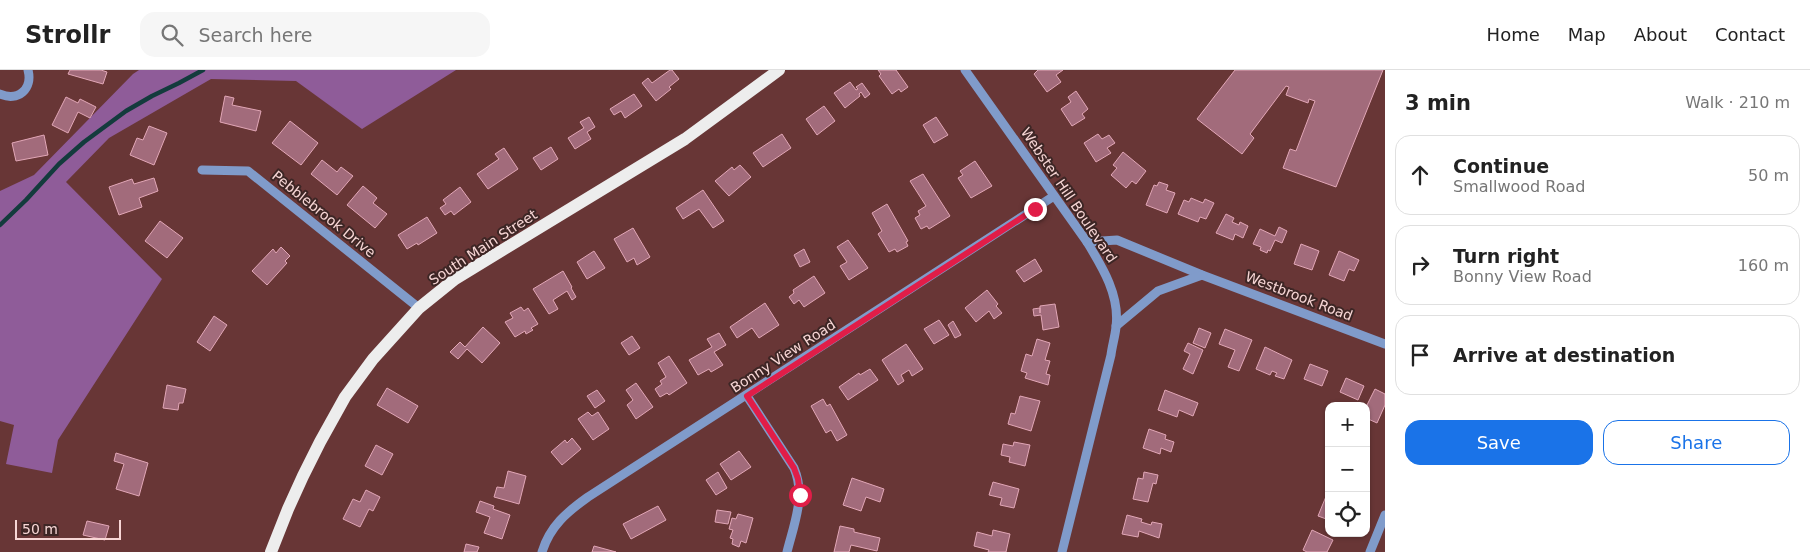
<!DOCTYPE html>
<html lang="en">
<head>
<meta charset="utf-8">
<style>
  body { margin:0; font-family:"DejaVu Sans",sans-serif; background:#f6f6f6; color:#222 }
  .controls { position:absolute; right:15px; bottom:15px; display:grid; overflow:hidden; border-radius:10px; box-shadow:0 1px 4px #0004 }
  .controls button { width:45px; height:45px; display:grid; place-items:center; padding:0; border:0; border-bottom:1px solid #e0e0e0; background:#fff; color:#222; font:25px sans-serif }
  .scale { position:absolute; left:15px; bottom:12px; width:106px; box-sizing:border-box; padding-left:5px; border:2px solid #f7d6d5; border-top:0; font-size:14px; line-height:18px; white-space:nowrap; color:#f7d6d5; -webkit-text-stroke:4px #3d2625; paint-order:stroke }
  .stop { position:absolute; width:15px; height:15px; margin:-11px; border:4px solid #e11d48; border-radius:50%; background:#fff }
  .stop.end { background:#e11d48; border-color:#fff; box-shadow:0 1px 5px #0008 }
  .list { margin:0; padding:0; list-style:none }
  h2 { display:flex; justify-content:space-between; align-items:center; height:65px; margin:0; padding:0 20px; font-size:21px }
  h2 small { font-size:16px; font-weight:400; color:#767676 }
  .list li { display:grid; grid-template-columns:32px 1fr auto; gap:15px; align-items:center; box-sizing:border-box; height:80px; margin:0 10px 10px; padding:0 10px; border:1px solid #e0e0e0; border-radius:15px }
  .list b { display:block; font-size:19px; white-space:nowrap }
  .list p { margin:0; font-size:16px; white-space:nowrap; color:#767676 }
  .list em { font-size:16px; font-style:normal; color:#767676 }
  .actions { display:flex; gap:10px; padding:15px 20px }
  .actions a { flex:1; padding:11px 0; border:1px solid #1a73e8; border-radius:15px; text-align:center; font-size:18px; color:#1a73e8 }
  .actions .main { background:#1a73e8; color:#fff }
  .icon { flex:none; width:28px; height:28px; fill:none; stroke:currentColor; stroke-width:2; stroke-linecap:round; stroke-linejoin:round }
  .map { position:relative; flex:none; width:1385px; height:482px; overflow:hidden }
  header { display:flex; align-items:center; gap:30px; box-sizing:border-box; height:70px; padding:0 25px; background:#fff; border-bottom:1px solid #e0e0e0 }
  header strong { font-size:24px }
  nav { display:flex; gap:28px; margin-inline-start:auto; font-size:18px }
  .search { width:350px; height:45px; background:#f6f6f6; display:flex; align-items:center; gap:12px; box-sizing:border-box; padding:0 18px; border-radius:15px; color:#767676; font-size:19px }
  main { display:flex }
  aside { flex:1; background:#fff }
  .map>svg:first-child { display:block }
  .green { fill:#8f5c99 }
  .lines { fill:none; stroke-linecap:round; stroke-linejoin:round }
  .stream { stroke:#133b3d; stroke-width:4.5 }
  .building { fill:#a26b7b; stroke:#e2a7b7 }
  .minor { stroke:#809bca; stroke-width:9 }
  .major { stroke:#ededed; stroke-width:12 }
  .route { stroke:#e11d48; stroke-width:6 }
  .labels { text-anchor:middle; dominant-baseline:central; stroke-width:4; stroke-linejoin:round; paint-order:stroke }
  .street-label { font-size:14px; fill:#f7d6d5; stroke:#3d2625 }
</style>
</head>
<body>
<header>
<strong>Strollr</strong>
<div class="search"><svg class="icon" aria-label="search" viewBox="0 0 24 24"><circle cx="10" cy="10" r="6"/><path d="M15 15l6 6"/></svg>Search here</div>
<nav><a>Home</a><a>Map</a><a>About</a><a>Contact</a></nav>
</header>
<main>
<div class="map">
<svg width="1385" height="482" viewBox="0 0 1385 482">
  <rect width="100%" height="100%" fill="#683636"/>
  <path class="green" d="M139 0H456L362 59 296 11 211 9 109 68 66 112 162 209 58 370 52 403 6 394 14 355 0 351V121L34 105 133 4Z"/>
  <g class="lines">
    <path class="stream" d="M0 155 26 130 59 94 84 72 126 41 152 26 179 13 203 0"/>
  </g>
  <g class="building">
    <path d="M70 0H101L107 2 103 14 68 4Z"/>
    <path d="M670 0H672L679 9 669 17 671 19 656 31 642 13 648 8 652 13Z"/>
    <path d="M878 0H896L908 17 901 22 899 19 892 24 879 6 881 4Z"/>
    <path d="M1038 0H1063L1056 5 1061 12 1047 22 1034 4Z"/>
    <path d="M1235 0H1383L1336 117 1283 98 1290 79 1296 81 1315 31 1309 29 1308 33 1286 25 1289 17 1286 16 1250 64 1254 68 1242 84 1197 49Z"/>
    <path d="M850 12 856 20 858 19 856 17 862 13 870 24 865 28 861 22 859 24 860 26 845 38 834 23Z"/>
    <path d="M1076 21 1088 39 1082 44 1085 48 1072 56 1061 39 1071 32 1068 27Z"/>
    <path d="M634 24 642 36 625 48 621 41 614 45 610 39Z"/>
    <path d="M225 26 234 28 232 35 261 41 256 61 220 52Z"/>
    <path d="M66 27 78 33 80 29 96 37 90 48 78 42 68 63 52 55Z"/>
    <path d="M824 36 835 51 817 65 806 49Z"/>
    <path d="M589 47 595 57 587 62 591 69 575 79 568 68 584 58 580 52Z"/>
    <path d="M936 47 948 65 934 73 923 55Z"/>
    <path d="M290 51 318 73 301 95 272 73Z"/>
    <path d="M149 56 167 63 154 95 130 85 137 68 143 70Z"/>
    <path d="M782 64 791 78 763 97 753 83Z"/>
    <path d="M1098 64 1102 69 1109 65 1115 73 1107 78 1111 83 1096 92 1084 73Z"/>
    <path d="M44 65 48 85 16 91 12 73Z"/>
    <path d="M551 77 558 89 541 100 533 88Z"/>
    <path d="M504 78 518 99 488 119 477 104 499 89 495 84Z"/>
    <path d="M1123 82 1146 101 1136 114 1132 111 1126 118 1111 105 1117 98 1113 95Z"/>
    <path d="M322 90 337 102 341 97 353 106 337 125 311 104Z"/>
    <path d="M975 91 992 116 971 128 958 108 963 105 960 101Z"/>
    <path d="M740 95 751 107 729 126 715 111 732 97 734 100Z"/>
    <path d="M923 104 950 146 929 159 927 156 921 159 915 148 920 145 918 141 926 136 910 111Z"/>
    <path d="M154 108 158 121 139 128 142 137 119 145 109 117 132 109 134 114Z"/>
    <path d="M1159 112 1168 115 1166 120 1175 123 1167 143 1146 135 1154 115 1157 116Z"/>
    <path d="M363 116 377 128 373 133 387 144 375 158 347 135Z"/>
    <path d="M460 117 471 132 454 145 451 141 445 145 440 138 446 134 443 130Z"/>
    <path d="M703 120 724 151 713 158 699 139 683 149 676 138Z"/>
    <path d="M1191 128 1203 133 1205 129 1214 133 1206 149 1200 147 1198 152 1178 144 1184 130 1189 132Z"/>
    <path d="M887 134 908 171 906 172 908 176 897 182 895 179 889 182 878 164 882 161 872 143Z"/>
    <path d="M1226 144 1234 148 1232 152 1239 155 1240 152 1248 156 1243 168 1235 164 1233 170 1216 163Z"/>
    <path d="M427 147 437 163 418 175 417 173 407 179 398 165Z"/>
    <path d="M160 151 183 168 167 188 145 171Z"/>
    <path d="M1279 157 1287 161 1282 173 1275 170 1270 181 1268 180 1267 183 1260 180 1261 177 1253 174 1260 159 1275 166Z"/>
    <path d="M633 158 650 187 637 195 634 188 627 192 614 169Z"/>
    <path d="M848 170 868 198 849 210 840 196 847 192 837 177Z"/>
    <path d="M1301 174 1319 181 1312 200 1294 194Z"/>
    <path d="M281 177 290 186 285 191 287 193 267 215 252 201 273 179 276 183Z"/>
    <path d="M804 179 810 192 800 197 794 185Z"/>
    <path d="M594 181 605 198 587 209 577 192Z"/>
    <path d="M1339 181 1359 190 1354 201 1349 199 1344 211 1329 205Z"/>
    <path d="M1035 189 1042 201 1024 212 1016 201Z"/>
    <path d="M563 201 572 217 571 218 576 227 572 230 567 221 553 230 558 239 549 244 533 219Z"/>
    <path d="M814 206 825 223 804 237 799 230 794 234 789 227 794 223 793 220Z"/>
    <path d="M987 220 998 234 996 236 1002 243 994 249 989 241 976 252 965 238Z"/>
    <path d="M765 233 779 255 759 268 752 258 737 268 730 257Z"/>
    <path d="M1055 234 1059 257 1043 260 1041 245 1034 246 1033 239 1040 238V243V236Z"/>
    <path d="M521 237 524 241 528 238 538 254 531 258 533 260 526 264 525 261 515 267 505 252 513 248 510 243Z"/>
    <path d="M214 246 227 255 210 281 197 272Z"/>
    <path d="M939 250 949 265 934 274 924 259Z"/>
    <path d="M953 251 961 265 955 268 948 255Z"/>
    <path d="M483 257 500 273 482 293 467 279 458 289 450 282 460 272 465 277Z"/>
    <path d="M1199 258 1211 263 1205 278 1193 273Z"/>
    <path d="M1225 259 1252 270 1239 301 1228 297 1235 280 1219 274Z"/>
    <path d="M719 263 726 275 714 282 723 295 711 302 709 299 698 305 689 290 712 277 707 269Z"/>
    <path d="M632 266 640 278 629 285 621 273Z"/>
    <path d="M1037 269 1050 273 1045 290 1050 291 1046 304 1050 305 1048 315 1025 308 1027 303 1021 301 1026 284 1032 286Z"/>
    <path d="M1188 273 1203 280 1193 304 1183 299 1190 284 1184 281Z"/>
    <path d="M906 274 923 299 912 306 909 300 901 305 904 311 898 315 882 290Z"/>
    <path d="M1265 277 1292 290 1284 309 1275 306 1277 303 1272 301 1270 305 1256 299Z"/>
    <path d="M669 286 687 313 669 325 667 323 660 327 655 319 662 314 660 311 666 307 658 293Z"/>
    <path d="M1310 294 1328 301 1322 316 1304 309Z"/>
    <path d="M870 299 878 310 848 330 839 317 859 303 860 305Z"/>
    <path d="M1346 308 1364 316 1358 330 1340 322Z"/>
    <path d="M636 313 653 337 636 349 627 335 633 330 626 320Z"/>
    <path d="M167 315 186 319 183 333H179L178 340 163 338Z"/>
    <path d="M387 318 418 336 408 353 377 335Z"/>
    <path d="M1375 319 1385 324V335L1377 353 1366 348V337Z"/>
    <path d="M597 320 605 331 595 338 587 326Z"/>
    <path d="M1165 320 1198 333 1193 346 1179 340 1177 347 1158 340Z"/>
    <path d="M1020 326 1040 331 1031 361 1008 354 1011 343 1015 344Z"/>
    <path d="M823 329 827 336 830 334 847 365 837 371 831 360 826 363 811 336Z"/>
    <path d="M588 342 592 346 598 342 609 359 593 370 578 349Z"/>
    <path d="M1149 359 1166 365 1165 369 1174 372 1171 382 1161 378 1160 384 1143 378Z"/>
    <path d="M572 368 581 379 562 395 551 382 565 370 567 373Z"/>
    <path d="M1014 372 1030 375 1025 396 1009 392 1010 387 1001 385 1003 374 1013 376Z"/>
    <path d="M376 375 393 384 382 405 365 396Z"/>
    <path d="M739 381 751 397 731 410 720 394Z"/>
    <path d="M116 383 148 393 139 426 116 419 124 394 114 391Z"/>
    <path d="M508 401 526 406 519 434 494 427 497 417 504 418Z"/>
    <path d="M718 402 727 418 716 425 706 410Z"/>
    <path d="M1144 402 1158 405 1156 414 1153 413 1148 432 1133 429 1138 408 1143 409Z"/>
    <path d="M852 408 884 419 880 432 866 427 861 441 843 435Z"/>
    <path d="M993 412 1019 419 1014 438 1000 435 1002 428 989 425Z"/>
    <path d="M366 420 380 427 373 441 369 439 360 457 343 449 353 429 360 432Z"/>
    <path d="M1327 424 1329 425V450L1318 446Z"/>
    <path d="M480 431 494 436 493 439 510 445 502 469 484 463 490 447 476 442Z"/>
    <path d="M658 436 666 450 631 469 623 454Z"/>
    <path d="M717 440 731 442 728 454 715 452Z"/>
    <path d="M738 444 753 448 746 473 741 471 739 477 732 474 733 469 730 468 733 460 729 459 732 448 736 449Z"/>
    <path d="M1127 445 1142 449 1141 452 1151 455 1152 452 1162 454 1159 468 1139 461 1138 467 1122 464Z"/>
    <path d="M87 451 109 456 105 470 83 465Z"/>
    <path d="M840 456 854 459V462L880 468 877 481 851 475 849 482H834Z"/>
    <path d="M993 460 1010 464 1006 482H988L989 480 974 476 977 462 992 466Z"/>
    <path d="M1312 460 1333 470 1327 482H1307L1303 480Z"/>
    <path d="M466 474 479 477 477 482H464Z"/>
    <path d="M594 476 616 482H592Z"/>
  </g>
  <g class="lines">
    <g class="minor">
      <path d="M965 0 1087 172C1103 198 1120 226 1116 257 1115 267 1112 276 1111 285L1062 482"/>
      <path d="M0 24C18 32 33 19 28 0"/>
      <path d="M202 100 248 101 419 238"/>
      <path d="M1087 172 1117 170 1202 205 1385 274"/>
      <path d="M1116 256 1158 221 1202 205"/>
      <path d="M747 326 794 398C806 426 794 454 787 482"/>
      <path d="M542 482C550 456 567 442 588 427L1054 126"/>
      <path d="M1370 482 1385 445"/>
    </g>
    <path class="major" d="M271 482 288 439 303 406 320 372 345 327 373 289 419 238 455 209 685 69 779 0"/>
  </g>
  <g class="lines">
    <path class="route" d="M800 425 798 409 794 398 747 326 1035 139"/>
  </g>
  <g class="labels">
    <g class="street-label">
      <text transform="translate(1069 125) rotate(56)">Webster Hill Boulevard</text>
      <text transform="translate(324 144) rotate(39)">Pebblebrook Drive</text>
      <text transform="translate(483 177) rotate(-33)">South Main Street</text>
      <text transform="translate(1299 226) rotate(21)">Westbrook Road</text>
      <text transform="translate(783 286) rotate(-33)">Bonny View Road</text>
    </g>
  </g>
</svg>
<div class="controls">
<button>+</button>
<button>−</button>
<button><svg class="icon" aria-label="locate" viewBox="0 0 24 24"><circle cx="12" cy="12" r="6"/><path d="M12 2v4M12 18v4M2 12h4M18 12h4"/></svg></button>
</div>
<div class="scale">50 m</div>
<div class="stop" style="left:800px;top:425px"></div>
<div class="stop end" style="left:1035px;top:139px"></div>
</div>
<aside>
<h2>3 min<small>Walk · 210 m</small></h2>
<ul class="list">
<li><svg class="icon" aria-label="ahead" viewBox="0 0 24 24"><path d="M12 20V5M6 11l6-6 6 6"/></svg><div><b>Continue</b><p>Smallwood Road</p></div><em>50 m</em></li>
<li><svg class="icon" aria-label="right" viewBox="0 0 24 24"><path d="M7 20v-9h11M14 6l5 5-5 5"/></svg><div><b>Turn right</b><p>Bonny View Road</p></div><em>160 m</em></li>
<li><svg class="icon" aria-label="arrive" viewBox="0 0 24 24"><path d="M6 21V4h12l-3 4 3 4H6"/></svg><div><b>Arrive at destination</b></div></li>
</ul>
<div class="actions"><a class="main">Save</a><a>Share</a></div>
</aside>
</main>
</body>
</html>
